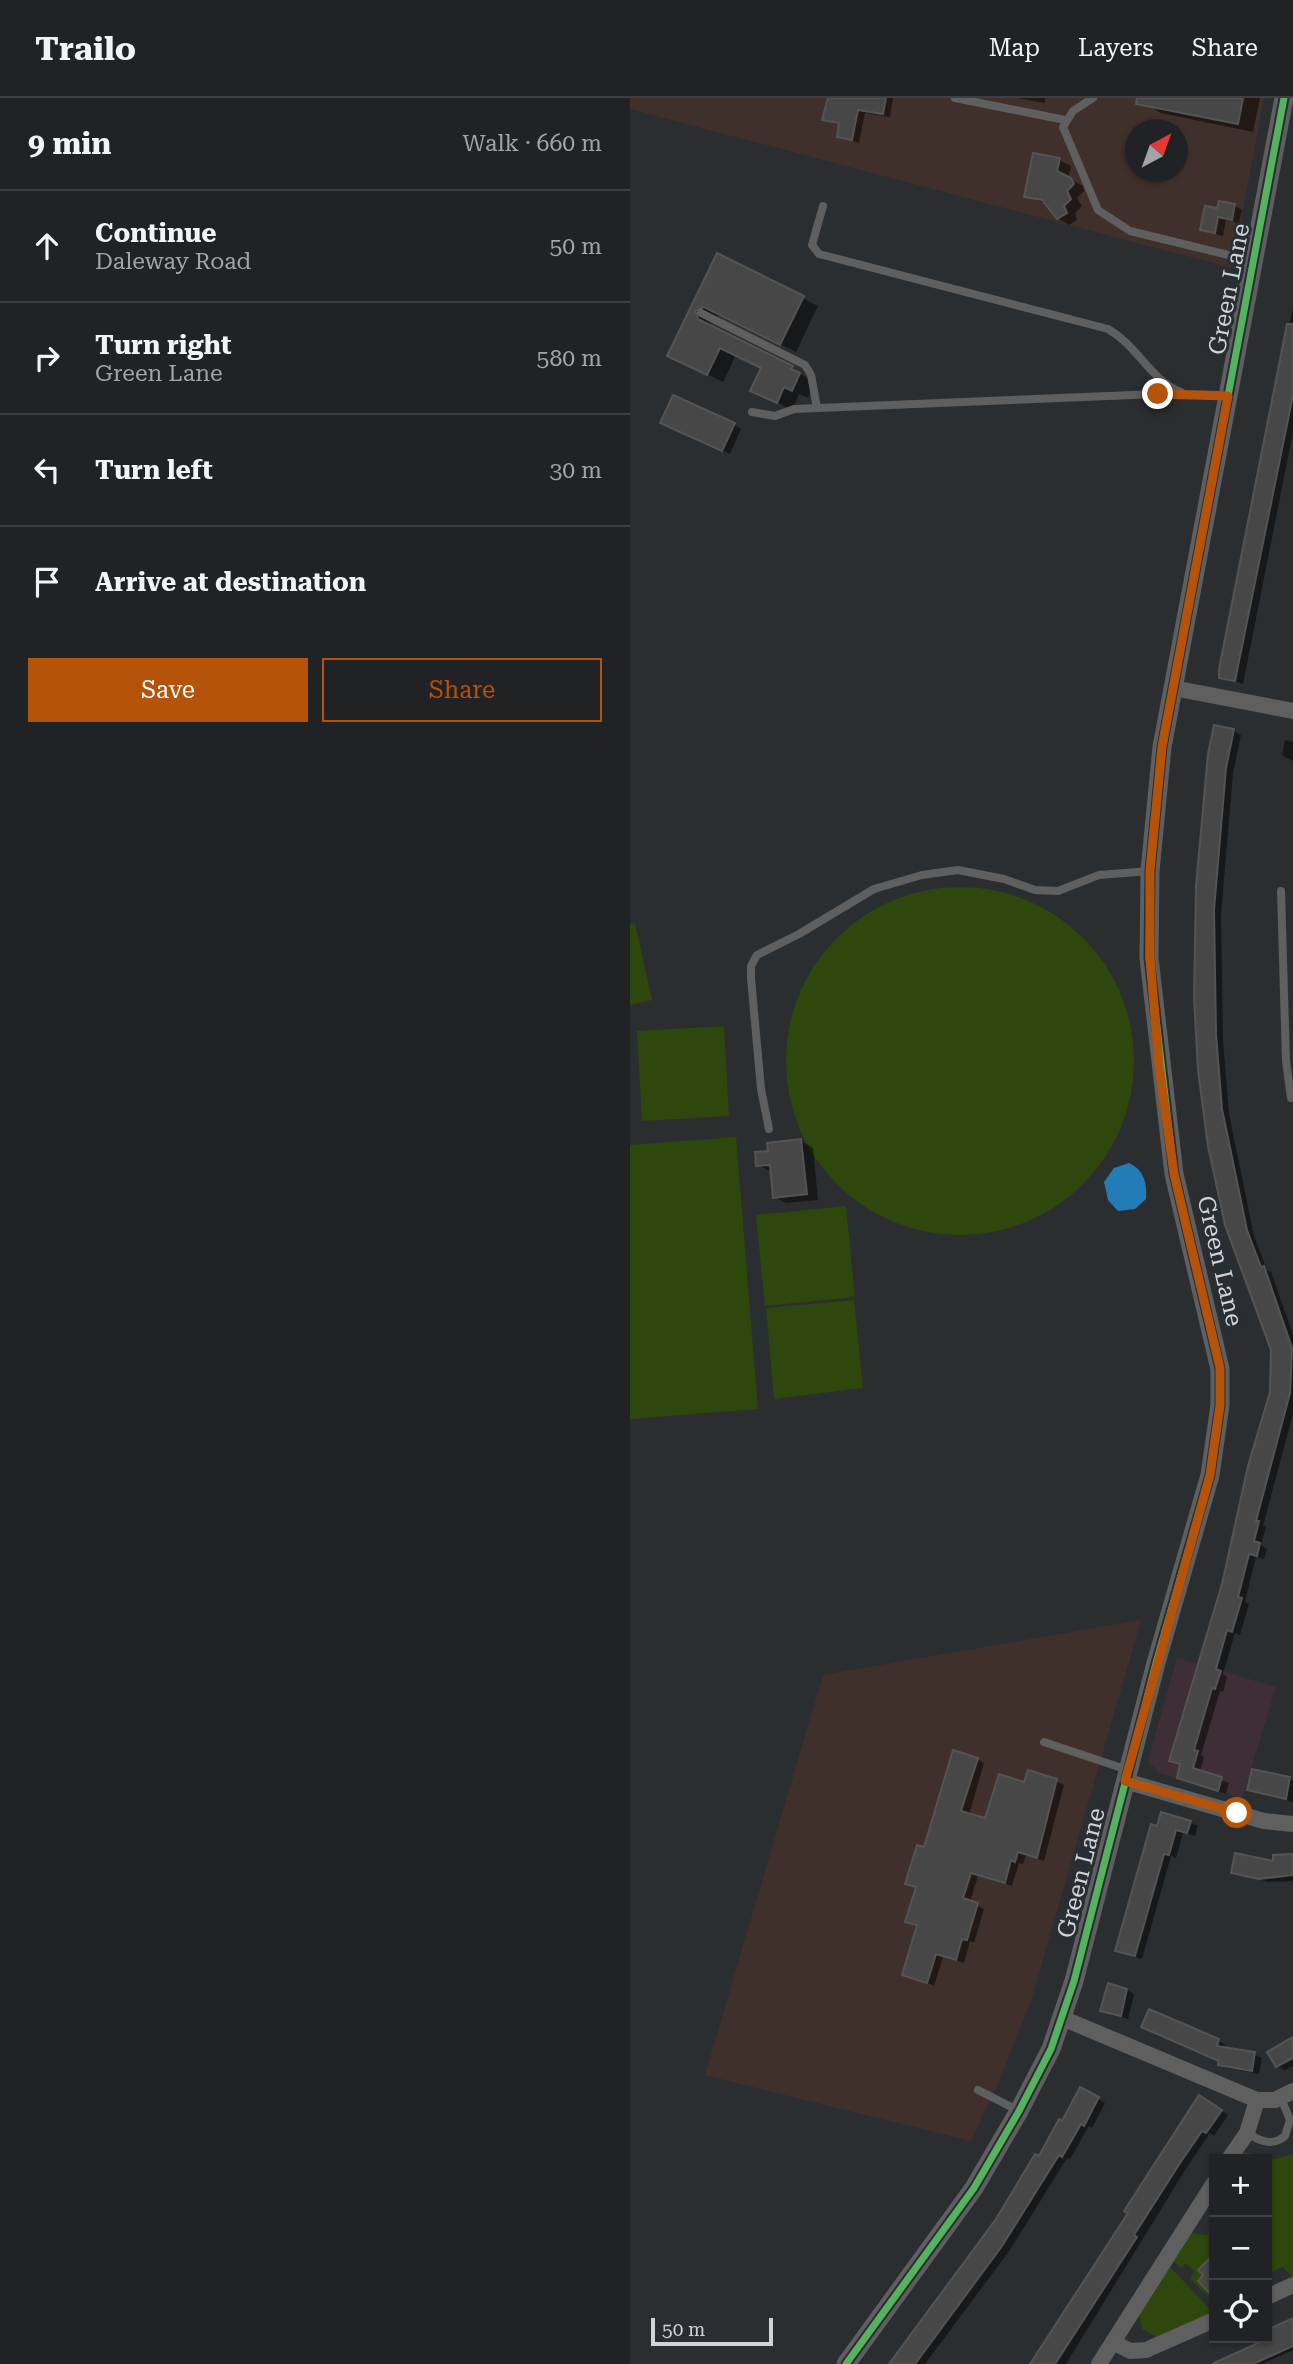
<!DOCTYPE html>
<html lang="en">
<head>
<meta charset="utf-8">
<style>
  body { margin:0; font-family:"Roboto Serif",serif; background:#282a2d; color:#f1f3f6 }
  .controls { position:absolute; right:21px; bottom:21px; display:grid; overflow:hidden; border-radius:0px; box-shadow:0 2px 5px #0004 }
  .controls button { width:63px; height:63px; display:grid; place-items:center; padding:0; border:0; border-bottom:2px solid #3d3f42; background:#202225; color:#f1f3f6; font:35px sans-serif }
  .compass { position:absolute; left:495px; top:21px; width:63px; height:63px; border-radius:50%; background:#202225; box-shadow:0 2px 5px #0004; rotate:41deg }
  .scale { position:absolute; left:21px; bottom:18px; width:122px; box-sizing:border-box; padding-left:7px; border:4px solid #d0d4d7; border-top:0; font-size:19px; line-height:24px; white-space:nowrap; color:#d0d4d7; -webkit-text-stroke:5px #282e34; paint-order:stroke }
  .stop { position:absolute; width:21px; height:21px; margin:-16px; border:5px solid #b45309; border-radius:50%; background:#fff }
  .stop.end { background:#b45309; border-color:#fff; box-shadow:0 2px 7px #0008 }
  .list { margin:0; padding:0; list-style:none }
  h2 { display:flex; justify-content:space-between; align-items:center; height:91px; margin:0; padding:0 28px; font-size:30px }
  h2 small { font-size:23px; font-weight:400; color:#a2a4a7 }
  .list li { display:grid; grid-template-columns:46px 1fr auto; gap:21px; align-items:center; box-sizing:border-box; height:112px; padding:0 28px; border-top:2px solid #3d3f42 }
  .list b { display:block; font-size:26px; white-space:nowrap }
  .list p { margin:0; font-size:23px; white-space:nowrap; color:#a2a4a7 }
  .list em { font-size:23px; font-style:normal; color:#a2a4a7 }
  .actions { display:flex; gap:14px; padding:21px 28px }
  .actions a { flex:1; padding:16px 0; border:2px solid #b45309; border-radius:0px; text-align:center; font-size:24px; color:#b45309 }
  .actions .main { background:#b45309; color:#fff }
  .icon { flex:none; width:38px; height:38px; fill:none; stroke:currentColor; stroke-width:2; stroke-linecap:round; stroke-linejoin:round }
  .map { position:relative; flex:none; width:663px; height:2266px; overflow:hidden }
  header { display:flex; align-items:center; gap:42px; box-sizing:border-box; height:98px; padding:0 35px; background:#202225; border-bottom:2px solid #3d3f42 }
  header strong { font-size:33px }
  nav { display:flex; gap:38px; margin-inline-start:auto; font-size:24px }
  main { display:flex }
  aside { flex:1; background:#202225 }
  .map>svg:first-child { display:block }
  .commercial { fill:#3e2f36 }
  .education { fill:#40302b; fill-rule:evenodd }
  .green { fill:#2e470c }
  .water { fill:#237cb6 }
  .shadow { fill:#0007 }
  .building { fill:#474748; stroke:#555455; stroke-width:2 }
  .lines { fill:none; stroke-linecap:round; stroke-linejoin:round }
  .service { stroke:#605f5f; stroke-width:8 }
  .minor { stroke:#605f5f; stroke-width:16 }
  .tertiary { stroke:#605f5f; stroke-width:19 }
  .cycleway-casing { stroke:#282e34; stroke-width:11 }
  .cycleway { stroke:#56b35d; stroke-width:7 }
  .route { stroke:#b45309; stroke-width:9 }
  .labels { text-anchor:middle; dominant-baseline:central; stroke-width:6; stroke-linejoin:round; paint-order:stroke }
  .street-label { font-size:24px; fill:#d0d4d7; stroke:#282e34 }
</style>
</head>
<body>
<header>
<strong>Trailo</strong>
<nav><a>Map</a><a>Layers</a><a>Share</a></nav>
</header>
<main>
<aside>
<h2>9 min<small>Walk · 660 m</small></h2>
<ul class="list">
<li><svg class="icon" aria-label="ahead" viewBox="0 0 24 24"><path d="M12 20V5M6 11l6-6 6 6"/></svg><div><b>Continue</b><p>Daleway Road</p></div><em>50 m</em></li>
<li><svg class="icon" aria-label="right" viewBox="0 0 24 24"><path d="M7 20v-9h11M14 6l5 5-5 5"/></svg><div><b>Turn right</b><p>Green Lane</p></div><em>580 m</em></li>
<li><svg class="icon" aria-label="left" viewBox="0 0 24 24"><path d="M17 20v-9H6M10 6l-5 5 5 5"/></svg><div><b>Turn left</b></div><em>30 m</em></li>
<li><svg class="icon" aria-label="arrive" viewBox="0 0 24 24"><path d="M6 21V4h12l-3 4 3 4H6"/></svg><div><b>Arrive at destination</b></div></li>
</ul>
<div class="actions"><a class="main">Save</a><a>Share</a></div>
</aside>
<div class="map">
<svg width="663" height="2266" viewBox="0 0 663 2266">
  <rect width="100%" height="100%" fill="#2b2e31"/>
  <path class="commercial" d="M547 1560 646 1589 612 1700 530 1675 518 1663Z"/>
  <g class="education">
    <path d="M0 0H634L602 170 0 11ZM506 32H548V74H506Z"/>
    <path d="M511 1522 401 1903 370 1981 341 2043 75 1977 193 1577Z"/>
  </g>
  <g class="green">
    <circle cx="330" cy="963" r="174"/>
    <path d="M5 825 22 902 0 907V826Z"/>
    <path d="M94 928 99 1018 12 1023 7 933Z"/>
    <path d="M106 1039 128 1311 0 1321V1047Z"/>
    <path d="M216 1108 225 1199 135 1208 126 1117Z"/>
    <path d="M224 1202 233 1290 144 1301 136 1210Z"/>
    <path d="M614 2054 645 2061 663 2056V2180L653 2169 637 2176V2061H610Z"/>
    <path d="M584 2126V2205L560 2180 565 2174 556 2165 551 2170 543 2163 561 2135 577 2137Z"/>
    <path d="M539 2168 584 2215 526 2239 512 2231 509 2215Z"/>
  </g>
  <path class="water" d="M499 1065C514 1072 517 1085 516 1101L505 1111 488 1113 478 1102 474 1084 484 1070Z"/>
  <g class="shadow">
    <path d="M197 0H263L260 19 235 15 229 45 209 38 211 27 194 21Z"/>
    <path d="M387 0H415V5Z"/>
    <path d="M517 0H630L623 34 531 15 516 6Z"/>
    <path d="M429 62 441 68 438 80 453 88 454 93 447 100 452 108 445 115 447 122 439 127 428 120 417 106 396 98Z"/>
    <path d="M604 107 612 112 609 125 596 122 593 138 572 132 588 113Z"/>
    <path d="M87 157 188 208 166 254 91 217 79 221 83 230 162 270 184 285 178 300 169 296 162 312 122 292 133 270 106 257 93 284 39 257Z"/>
    <path d="M663 209V334L613 586 591 579Z"/>
    <path d="M104 327 111 331 100 356 39 328Z"/>
    <path d="M603 633 611 637 603 675 591 817 593 941 599 1016 624 1138 637 1172 641 1174 663 1237V1316L633 1428 636 1429 631 1447 637 1451 634 1461 626 1459 615 1504 619 1506 610 1537 605 1535 593 1576 597 1579 593 1594 590 1593 571 1657 574 1659 570 1674 599 1685 596 1696 549 1679 552 1667 541 1662 593 1487 641 1294 643 1252 597 1126 567 788Z"/>
    <path d="M655 642 663 644V663L652 658Z"/>
    <path d="M171 1043 183 1050 188 1102 156 1105 145 1099 142 1074 128 1067 140 1055Z"/>
    <path d="M347 1661 354 1665 339 1717 357 1722 396 1686 426 1683 434 1687 414 1763 396 1757 393 1766 389 1765 382 1788 348 1778 340 1804 354 1811 344 1845 340 1843 334 1865 313 1859 304 1888 274 1876 289 1828 277 1823 287 1790 277 1785Z"/>
    <path d="M659 1681 663 1683V1704L619 1691Z"/>
    <path d="M560 1724 568 1728 565 1738 553 1735 546 1760 541 1758 512 1861 494 1856 487 1852 528 1730Z"/>
    <path d="M663 1758V1783L638 1784 603 1774 645 1765 644 1759Z"/>
    <path d="M497 1892 504 1896 498 1921 472 1912Z"/>
    <path d="M520 1914 589 1943 596 1947 594 1951 624 1956 632 1960 629 1976 597 1970Z"/>
    <path d="M663 1941V1968L655 1972 647 1968 639 1954Z"/>
    <path d="M451 1992 475 2005 462 2030 459 2028 440 2061 437 2060 380 2152 295 2266H261L367 2122 433 2025Z"/>
    <path d="M577 2003 598 2017 584 2038 580 2035 557 2069 436 2266H402Z"/>
    <path d="M663 2222V2252L632 2266H585L636 2243 637 2234Z"/>
  </g>
  <g class="building">
    <path d="M198 0H256L253 16 228 12 222 42 207 39 209 25 192 22Z"/>
    <path d="M507 0H613L608 26 506 6Z"/>
    <path d="M403 55 430 60 427 73 441 80 444 86 437 93 441 101 434 108 437 115 427 121 412 102 394 99Z"/>
    <path d="M589 103 605 106 602 122 588 119 585 135 570 132 575 108 587 110Z"/>
    <path d="M87 155 174 198 150 247 74 209 65 213 68 221 163 268 161 271 170 275 162 293 154 289 147 305 120 293 131 270 90 250 77 277 37 258Z"/>
    <path d="M657 226H663V297L605 583 589 580V571Z"/>
    <path d="M43 297 105 325 92 353 30 325Z"/>
    <path d="M584 627 604 631 596 670 584 812 586 936 592 1011 617 1132 631 1169 634 1168 662 1250 660 1295 626 1423H629L624 1443 630 1445 627 1458 619 1456 608 1499 612 1500 602 1534 597 1532 586 1571 591 1573 585 1591 582 1590 564 1652 568 1653 563 1670 592 1679 588 1693 547 1680 550 1666 539 1663 592 1486 618 1368 640 1294 641 1252 595 1127 578 1048 568 972 564 900 566 788 578 656Z"/>
    <path d="M171 1041 177 1096 143 1100 140 1067 126 1068 125 1054 138 1053 137 1045Z"/>
    <path d="M323 1652 348 1660 331 1713 355 1720 369 1676 394 1684 398 1672 427 1681 407 1760 388 1754 385 1764 381 1762 375 1785 341 1775 333 1800 348 1805 337 1842 332 1841 326 1862 306 1856 297 1885 272 1877 287 1827 275 1824 286 1789 275 1786 287 1747 294 1749Z"/>
    <path d="M622 1671 660 1679 656 1701 617 1692Z"/>
    <path d="M531 1714 561 1723 557 1735 546 1732 539 1757 534 1756 505 1858 485 1853 521 1726 527 1728Z"/>
    <path d="M605 1755 643 1763V1757L663 1756V1777L629 1781 601 1775Z"/>
    <path d="M478 1885 497 1891 491 1918 470 1913Z"/>
    <path d="M519 1911 589 1941 587 1948 625 1954 622 1973 588 1967 589 1963 511 1929Z"/>
    <path d="M663 1939V1960L646 1969 637 1954Z"/>
    <path d="M450 1989 469 1999 454 2028 451 2026 432 2059 429 2057 372 2148 285 2266H259L366 2121 405 2056 409 2058 429 2021 432 2023Z"/>
    <path d="M569 1997 592 2012 576 2035 572 2033 550 2065 504 2137 507 2139 425 2266H400L498 2115 494 2113Z"/>
    <path d="M584 2156V2200L568 2183 573 2177 568 2172Z"/>
    <path d="M663 2220V2248L623 2266H582L637 2241V2232Z"/>
  </g>
  <g class="lines">
    <g class="service">
      <path d="M325 0 435 22"/>
      <path d="M463 0 443 13 433 29 468 112 500 133 623 163"/>
      <path d="M193 108 182 147 189 156 478 231C508 248 519 281 551 294"/>
      <path d="M71 215 175 267 181 277 187 310"/>
      <path d="M122 314 145 318 164 311 528 296 597 297"/>
      <path d="M651 793 656 963 661 1000"/>
      <path d="M139 1031 131 991 121 880V868L127 857 169 836 244 791 292 777 328 772 374 781 405 792 428 793 469 777 520 773"/>
      <path d="M414 1644 498 1672"/>
      <path d="M348 1992 389 2013"/>
      <path d="M617 2035C630 2043 642 2049 655 2038L660 2022 651 2000"/>
    </g>
    <g class="minor">
      <path d="M543 590 663 613"/>
      <path d="M495 1683 634 1723 663 1726"/>
      <path d="M432 1920 627 2002H645L663 1993"/>
      <path d="M599 2061 617 2035 627 2002"/>
      <path d="M637 2199 663 2187"/>
      <path d="M483 2244 500 2253 516 2252 584 2222"/>
      <path d="M469 2266 584 2085"/>
    </g>
    <path class="tertiary" d="M216 2266 344 2090 389 2013 421 1951 444 1883 526 1565 580 1377 590 1307V1271L544 1076 519 860 520 773 532 649 654 0"/>
    <defs>
      <path id="cycleway" d="M216 2266 344 2090 389 2013 421 1951 444 1883 526 1565 580 1377 590 1307V1271L544 1076 519 860 520 773 532 649 654 0"/>
    </defs>
    <use href="#cycleway" class="cycleway-casing"/>
    <use href="#cycleway" class="cycleway"/>
  </g>
  <g class="lines">
    <path class="route" d="M528 296 598 298 532 649 520 773V860L529 967 544 1076 590 1270V1307L580 1377 495 1683 607 1715"/>
  </g>
  <g class="labels">
    <g class="street-label">
      <text transform="translate(599 191) rotate(-79)">Green Lane</text>
      <text transform="translate(590 1163) rotate(77)">Green Lane</text>
      <text transform="translate(451 1775) rotate(-76)">Green Lane</text>
    </g>
  </g>
</svg>
<div class="controls">
<button>+</button>
<button>−</button>
<button><svg class="icon" aria-label="locate" viewBox="0 0 24 24"><circle cx="12" cy="12" r="6"/><path d="M12 2v4M12 18v4M2 12h4M18 12h4"/></svg></button>
</div>
<svg class="compass" viewBox="-18 -18 36 36"><path d="M0-13l5 13h-10z" fill="#e53935"/><path d="M0 13l5-13h-10z" fill="#a2a4a7"/></svg>
<div class="scale">50 m</div>
<div class="stop" style="left:607px;top:1715px"></div>
<div class="stop end" style="left:528px;top:296px"></div>
</div>
</main>
</body>
</html>
